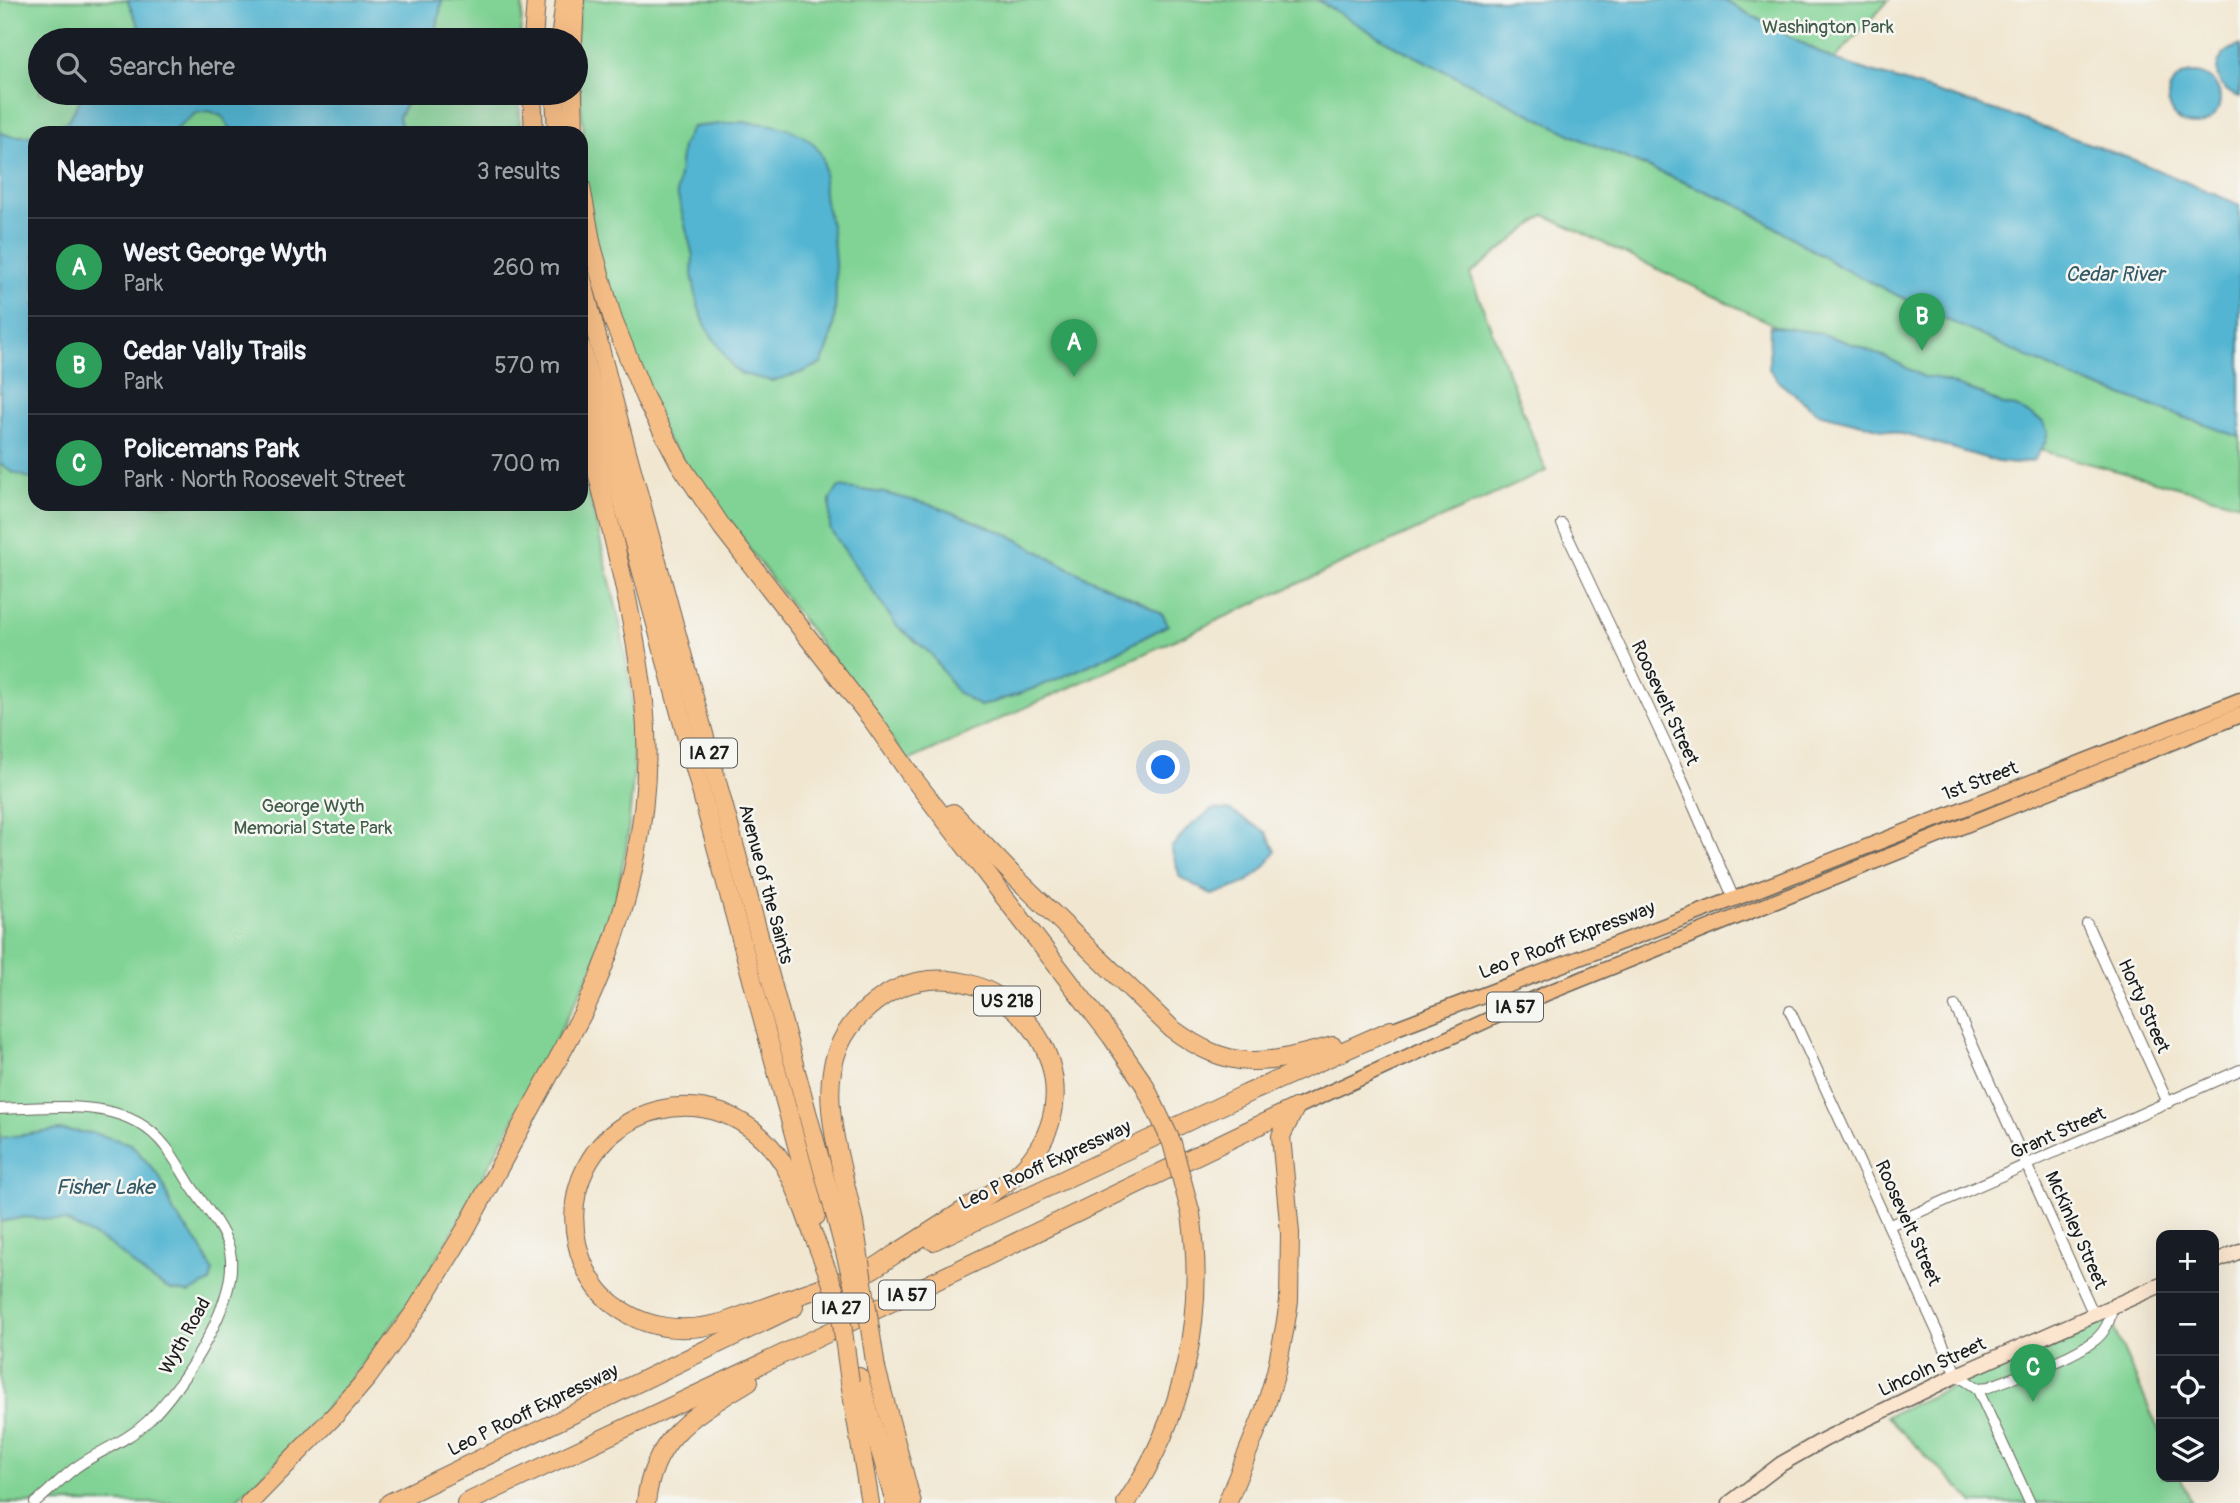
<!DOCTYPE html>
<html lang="en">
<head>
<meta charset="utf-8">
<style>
  body { margin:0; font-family:Pangolin,sans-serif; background:#20242c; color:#f1f3f6 }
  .controls { position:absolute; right:21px; bottom:21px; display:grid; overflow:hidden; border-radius:14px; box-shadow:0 7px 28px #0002 }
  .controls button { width:63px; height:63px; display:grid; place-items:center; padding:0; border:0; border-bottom:2px solid #363941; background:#171b24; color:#f1f3f6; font:35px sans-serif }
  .you { position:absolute; left:1164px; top:768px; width:24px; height:24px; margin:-18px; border:5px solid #fff; border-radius:50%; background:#1a73e8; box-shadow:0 0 0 10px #1a73e833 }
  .badge { display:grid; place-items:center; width:46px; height:46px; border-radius:50%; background:#0f766e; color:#fff; font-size:23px; font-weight:700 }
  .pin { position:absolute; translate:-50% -58px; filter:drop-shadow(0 2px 4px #0008) }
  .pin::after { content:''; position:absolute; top:37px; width:24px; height:21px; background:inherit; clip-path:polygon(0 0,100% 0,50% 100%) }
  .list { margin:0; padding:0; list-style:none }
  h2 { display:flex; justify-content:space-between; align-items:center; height:91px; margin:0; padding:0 28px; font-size:30px }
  h2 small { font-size:23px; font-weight:400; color:#9ea1a6 }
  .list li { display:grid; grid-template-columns:46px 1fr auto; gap:21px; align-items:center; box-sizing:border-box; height:98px; padding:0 28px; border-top:2px solid #363941 }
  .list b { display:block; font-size:26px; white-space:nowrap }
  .list p { margin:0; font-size:23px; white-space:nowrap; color:#9ea1a6 }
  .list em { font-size:23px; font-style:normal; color:#9ea1a6 }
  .icon { flex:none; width:38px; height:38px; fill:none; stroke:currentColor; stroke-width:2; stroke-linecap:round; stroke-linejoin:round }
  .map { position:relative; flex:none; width:2240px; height:1503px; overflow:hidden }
  .search { position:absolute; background:#171b24; box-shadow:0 7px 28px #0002; left:28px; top:28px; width:560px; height:77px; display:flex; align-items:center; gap:18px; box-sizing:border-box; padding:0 24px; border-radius:38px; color:#9ea1a6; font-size:26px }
  .panel { position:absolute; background:#171b24; box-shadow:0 7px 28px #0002; left:28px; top:126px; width:560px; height:385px; border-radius:21px }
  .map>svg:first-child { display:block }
  .green { fill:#80d394; stroke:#4e7858; stroke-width:2 }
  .water { fill:#53b5d2; stroke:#386877; stroke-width:2 }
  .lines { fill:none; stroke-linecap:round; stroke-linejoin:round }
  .street-casing { stroke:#67635b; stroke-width:12 }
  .secondary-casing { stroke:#67635b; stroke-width:17 }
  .primary-casing { stroke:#67635b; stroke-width:17 }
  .highway-casing { stroke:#67635b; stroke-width:20 }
  .street { stroke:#fff; stroke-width:10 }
  .secondary { stroke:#fbe5cf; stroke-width:14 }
  .primary { stroke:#f6be87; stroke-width:14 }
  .highway { stroke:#f6be87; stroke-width:18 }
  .highway-bridge-casing { stroke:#67635b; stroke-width:20; stroke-linecap:butt }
  .highway-bridge { stroke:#f6be87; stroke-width:18 }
  .labels { text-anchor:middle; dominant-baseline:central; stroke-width:5; stroke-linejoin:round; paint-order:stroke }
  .shield { fill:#f6f6f2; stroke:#5d5d5c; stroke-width:2 }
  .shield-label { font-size:18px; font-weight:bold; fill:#1c1c1c }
  .park-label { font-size:19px; fill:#3f5c46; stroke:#f6f6f2 }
  .street-label { font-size:19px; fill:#1c1c1c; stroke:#f6f6f2 }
  .water-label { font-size:21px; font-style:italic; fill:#325965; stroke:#f6f6f2 }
</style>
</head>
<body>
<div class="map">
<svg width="2240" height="1503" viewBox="0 0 2240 1503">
  <rect width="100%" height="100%" fill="#f6f6f2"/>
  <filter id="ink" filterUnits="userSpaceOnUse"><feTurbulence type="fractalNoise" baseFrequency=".0143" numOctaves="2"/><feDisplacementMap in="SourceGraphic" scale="14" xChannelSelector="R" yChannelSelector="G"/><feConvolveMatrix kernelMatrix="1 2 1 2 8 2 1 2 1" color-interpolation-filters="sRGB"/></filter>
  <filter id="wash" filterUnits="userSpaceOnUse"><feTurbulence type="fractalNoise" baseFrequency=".00686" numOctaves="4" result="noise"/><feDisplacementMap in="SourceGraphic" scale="28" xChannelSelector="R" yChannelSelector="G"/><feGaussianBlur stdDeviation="1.57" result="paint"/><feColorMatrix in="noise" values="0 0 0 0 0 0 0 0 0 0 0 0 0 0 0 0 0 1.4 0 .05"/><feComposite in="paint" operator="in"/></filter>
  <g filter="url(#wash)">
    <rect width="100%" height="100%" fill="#f1e7d1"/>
    <g class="green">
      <path d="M0 0H523L520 40H40V93H519L520 133H35V504H581V460L620 623 632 698 634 769 627 843 614 909 593 967 550 1051 468 1205 417 1293 346 1386 272 1467 232 1503H0Z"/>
      <path d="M581 0H1371L1618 155 1737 204 1842 268 2073 378 2240 437V504L2028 447 1545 215 1470 274 1546 471 908 761 663 434 613 320 584 205 583 125 576 65V40Z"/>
      <path d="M1723 0H1889L1834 60Z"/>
      <path d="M2109 1318 2161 1435V1477H2180L2192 1503H1974L1886 1416Z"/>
    </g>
    <g class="water">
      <path d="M127 0H442L435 40H145Z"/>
      <path d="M1317 0H1723L1834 60 2010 115 2134 160 2240 205V437L2073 378 1939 316 1842 268 1737 204 1582 140 1391 44Z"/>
      <path d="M2240 46V97C2210 89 2209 53 2240 46Z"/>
      <circle cx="2194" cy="99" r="26"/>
      <path d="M89 93H412L399 117 403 133H233L223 117 210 111 196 113 171 133H47L68 121 80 100Z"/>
      <path d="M740 122C768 123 807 127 821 155 827 167 823 181 824 193 825 206 830 218 832 230 836 264 839 305 831 338 829 347 825 356 821 364L800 373 772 381 742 374 734 369 707 329 698 306 692 274 693 256 677 193 682 146 692 127Z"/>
      <path d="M0 133 11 136H35V480L12 472 0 463Z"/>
      <path d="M1770 326 1820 333 1852 344 1888 358 1924 377H1933L1982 394 2003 405 2016 407 2042 421 2048 432 2045 443 2034 460 2016 464 1998 462 1922 439 1818 413 1780 383 1769 369Z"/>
      <path d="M839 487 884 493 935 506 1007 534 1080 574 1143 603 1163 615 1168 625C1108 657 1046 688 980 706L957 692 931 654 896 625 830 529V499Z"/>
      <path d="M1213 809 1229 810 1266 832 1276 851C1258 880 1244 885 1212 895L1180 877 1171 848 1189 827Z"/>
      <path d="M58 1130 93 1133 131 1144 160 1177 174 1213 201 1247 213 1271 210 1282 189 1293 171 1290 149 1278 111 1245 65 1221 25 1217 0 1222V1138Z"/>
    </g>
  </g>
  <g filter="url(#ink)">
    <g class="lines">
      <defs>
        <g id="street">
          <path d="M1562 524 1676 766 1734 899"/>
          <path d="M2087 924 2168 1103"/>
          <path d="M1955 1006 2094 1315"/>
          <path d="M1790 1011 1957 1375 1977 1388 2030 1503"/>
          <path d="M0 1109C56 1108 126 1096 165 1146 175 1158 182 1172 191 1186 203 1204 220 1223 228 1245 246 1293 181 1390 147 1422 126 1442 98 1451 75 1468 61 1479 48 1492 35 1503"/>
          <path d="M1890 1225 2240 1070"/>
          <path d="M1977 1388 1989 1387C2021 1374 2067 1361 2095 1340 2104 1333 2112 1319 2111 1307"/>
        </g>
        <g id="secondary">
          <path d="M2214 1262 2240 1251"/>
          <path d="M1730 1503 1781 1464 1825 1439 1957 1375 2161 1285"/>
        </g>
        <g id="primary">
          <path d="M1391 1030 1734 899 2240 700"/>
          <path d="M1295 1108 1547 993 2240 715"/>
        </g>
        <g id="highway">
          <path d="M533 40 536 0"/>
          <path d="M560 40 565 0"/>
          <path d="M573 40 575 0"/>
          <path d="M532 93 534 133"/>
          <path d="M555 93 557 133"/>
          <path d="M573 93 574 133"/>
          <path d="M581 187 592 246 613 320 645 398 680 464 722 527 873 721 910 774 1111 1036 1144 1084"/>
          <path d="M581 275 623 437 839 1229"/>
          <path d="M581 347 816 1216"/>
          <path d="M953 813 1012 874 1171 1028C1232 1074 1266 1064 1333 1046"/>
          <path d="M933 1241 1246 1094 1391 1030"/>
          <path d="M816 1242C803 1210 794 1172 770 1146 692 1059 553 1128 577 1243 582 1267 595 1291 614 1305 648 1331 686 1333 725 1322 757 1310 788 1299 820 1288 835 1283 851 1279 865 1273 876 1268 887 1259 897 1253 919 1239 942 1224 964 1210 987 1195 1014 1181 1031 1159 1112 1054 967 920 868 1008 849 1024 836 1046 832 1071 824 1115 845 1178 854 1222"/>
          <path d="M876 1368 912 1503"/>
          <path d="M859 1377 895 1503"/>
          <path d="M850 1382 870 1503"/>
          <path d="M249 1503 337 1413 368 1377 416 1310 464 1232 584 1011C629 917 655 807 644 702 633 604 604 503 581 407"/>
          <path d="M389 1503 794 1307"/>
          <path d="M466 1503 819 1337 1295 1108"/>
          <path d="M646 1503C653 1435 696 1414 749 1381"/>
          <path d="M1126 1503C1184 1417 1206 1316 1191 1214"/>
          <path d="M1227 1503 1264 1412 1276 1372 1285 1327 1289 1301 1290 1233 1281 1136 1295 1108"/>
        </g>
      </defs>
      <use href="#street" class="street-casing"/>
      <use href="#secondary" class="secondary-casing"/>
      <use href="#primary" class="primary-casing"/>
      <use href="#highway" class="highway-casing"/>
      <use href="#street" class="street"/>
      <use href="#secondary" class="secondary"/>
      <use href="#primary" class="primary"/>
      <use href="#highway" class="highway"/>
      <defs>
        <g id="highway-bridge">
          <path d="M1144 1084 1172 1143 1191 1214"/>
          <path d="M854 1222 876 1368"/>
          <path d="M839 1229 854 1287"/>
          <path d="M816 1242 839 1302 850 1382"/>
        </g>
      </defs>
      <use href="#highway-bridge" class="highway-bridge-casing"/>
      <use href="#highway-bridge" class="highway-bridge"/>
    </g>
  </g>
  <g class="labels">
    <g class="shield">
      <rect x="681" y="738.5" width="56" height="29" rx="5"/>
      <rect x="974" y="986.5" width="66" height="29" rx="5"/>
      <rect x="1487" y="992.5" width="56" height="29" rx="5"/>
      <rect x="879" y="1280.5" width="56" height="29" rx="5"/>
      <rect x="813" y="1293.5" width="56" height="29" rx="5"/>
    </g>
    <g class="shield-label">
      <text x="709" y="753">IA 27</text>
      <text x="1007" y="1001">US 218</text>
      <text x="1515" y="1007">IA 57</text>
      <text x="907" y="1295">IA 57</text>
      <text x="841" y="1308">IA 27</text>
    </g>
    <g class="park-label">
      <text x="1828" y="27">Washington Park</text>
      <text x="313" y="806">George Wyth<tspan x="313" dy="22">Memorial State Park</tspan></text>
    </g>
    <g class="street-label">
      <text transform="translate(1665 703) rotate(65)">Roosevelt Street</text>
      <text transform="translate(1980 781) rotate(-21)">1st Street</text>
      <text transform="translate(766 884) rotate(75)">Avenue of the Saints</text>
      <text transform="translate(1567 940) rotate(-21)">Leo P Rooff Expressway</text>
      <text transform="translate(2144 1006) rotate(66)">Horty Street</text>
      <text transform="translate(2058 1133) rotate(-24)">Grant Street</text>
      <text transform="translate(1045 1165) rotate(-25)">Leo P Rooff Expressway</text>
      <text transform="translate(1908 1223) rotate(66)">Roosevelt Street</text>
      <text transform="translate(2076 1230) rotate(66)">McKinley Street</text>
      <text transform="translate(185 1336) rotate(-61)">Wyth Road</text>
      <text transform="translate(1932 1367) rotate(-25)">Lincoln Street</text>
      <text transform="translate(533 1410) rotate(-26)">Leo P Rooff Expressway</text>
    </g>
    <g class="water-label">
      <text x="2115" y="274">Cedar River</text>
      <text x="105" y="1187">Fisher Lake</text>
    </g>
  </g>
</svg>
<div class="controls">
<button>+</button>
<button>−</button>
<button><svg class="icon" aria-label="locate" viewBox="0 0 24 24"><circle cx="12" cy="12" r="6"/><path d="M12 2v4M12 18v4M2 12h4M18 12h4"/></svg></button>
<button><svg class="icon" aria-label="layers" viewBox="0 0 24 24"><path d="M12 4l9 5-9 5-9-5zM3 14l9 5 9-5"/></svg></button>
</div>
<div class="you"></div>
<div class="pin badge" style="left:1074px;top:377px;background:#2e9e5b">A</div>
<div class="pin badge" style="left:1922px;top:351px;background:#2e9e5b">B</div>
<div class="pin badge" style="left:2033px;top:1402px;background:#2e9e5b">C</div>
<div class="search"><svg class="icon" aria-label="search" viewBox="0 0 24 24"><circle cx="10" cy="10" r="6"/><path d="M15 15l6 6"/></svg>Search here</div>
<section class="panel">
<h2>Nearby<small>3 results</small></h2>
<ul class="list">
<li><span class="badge" style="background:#2e9e5b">A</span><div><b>West George Wyth</b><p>Park</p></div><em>260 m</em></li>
<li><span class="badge" style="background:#2e9e5b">B</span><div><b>Cedar Vally Trails</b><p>Park</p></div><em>570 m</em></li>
<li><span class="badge" style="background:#2e9e5b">C</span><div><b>Policemans Park</b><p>Park · North Roosevelt Street</p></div><em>700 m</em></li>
</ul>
</section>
</div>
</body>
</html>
